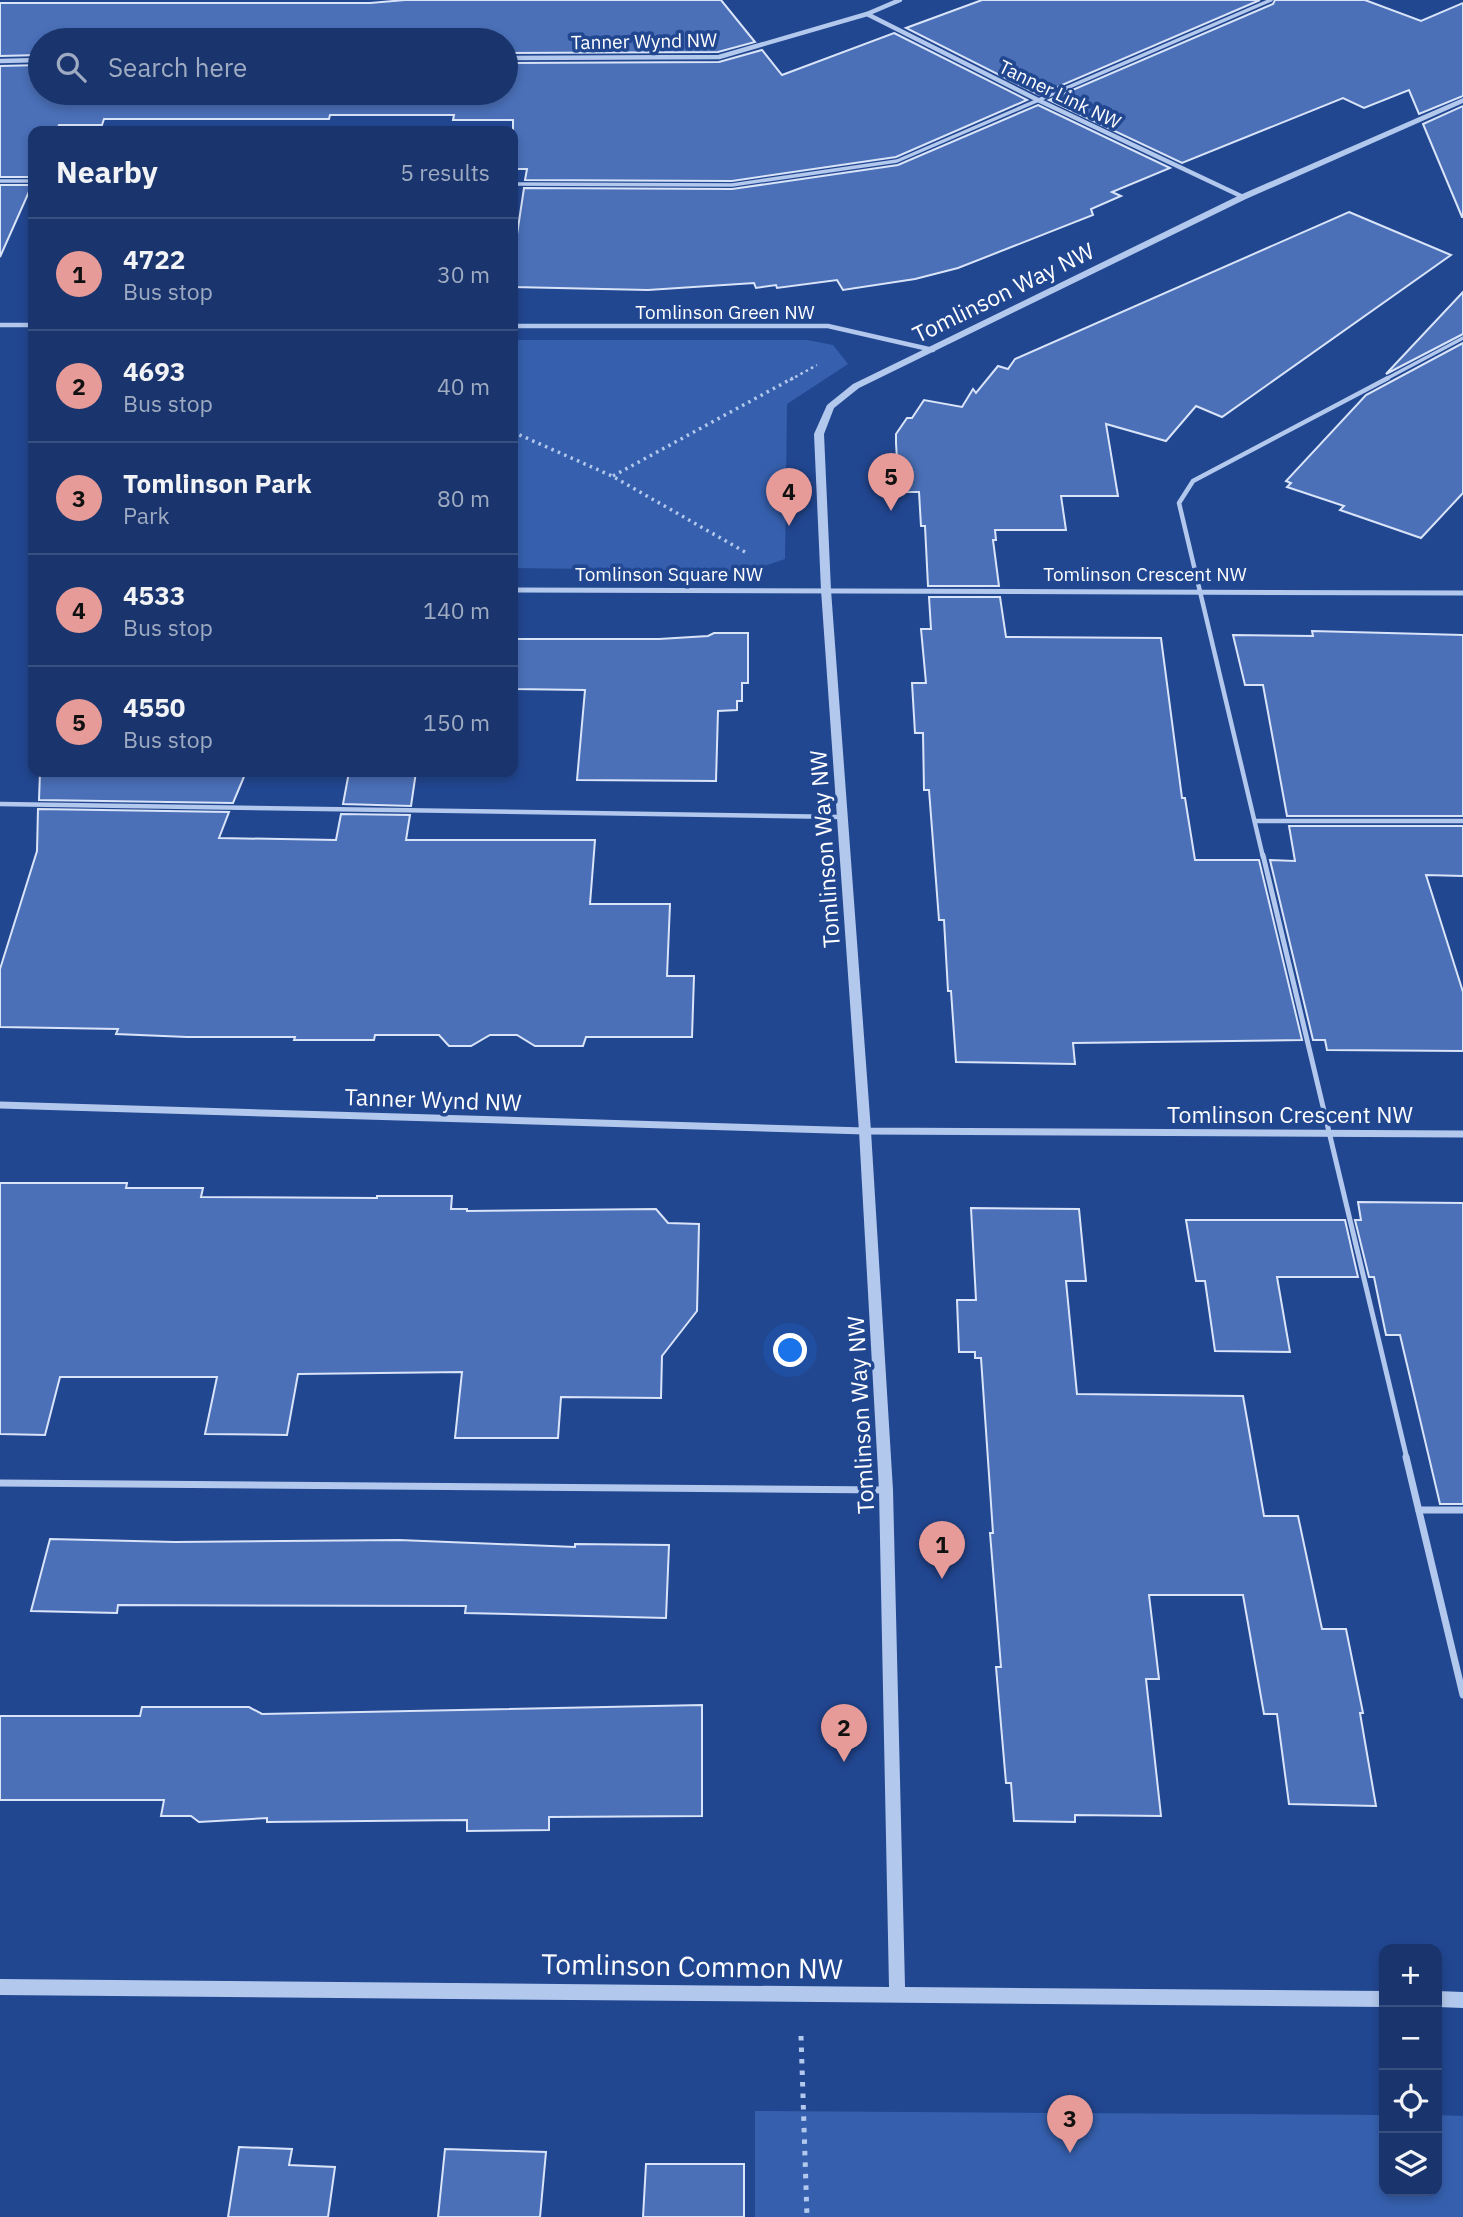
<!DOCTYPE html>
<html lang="en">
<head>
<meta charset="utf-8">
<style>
  body { margin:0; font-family:"IBM Plex Sans",sans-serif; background:#274075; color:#f1f3f6 }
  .controls { position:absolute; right:21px; bottom:21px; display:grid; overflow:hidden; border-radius:14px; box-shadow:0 4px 10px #0003 }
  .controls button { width:63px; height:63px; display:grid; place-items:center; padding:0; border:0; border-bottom:2px solid #385080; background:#1a356d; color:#f1f3f6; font:35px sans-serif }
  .you { position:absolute; left:791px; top:1351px; width:24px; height:24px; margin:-18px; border:5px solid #fff; border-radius:50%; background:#1a73e8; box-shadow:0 0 0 10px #1a73e833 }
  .badge { display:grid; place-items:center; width:46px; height:46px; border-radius:50%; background:#e69b98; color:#111; font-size:23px; font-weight:700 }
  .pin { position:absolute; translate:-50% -58px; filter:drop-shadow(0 2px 4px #0008) }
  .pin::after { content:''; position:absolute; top:37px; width:24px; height:21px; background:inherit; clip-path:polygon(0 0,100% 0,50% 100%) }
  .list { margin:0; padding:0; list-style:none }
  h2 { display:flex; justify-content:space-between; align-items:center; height:91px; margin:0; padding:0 28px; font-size:30px }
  h2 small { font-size:23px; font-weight:400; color:#9fabc2 }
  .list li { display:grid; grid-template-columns:46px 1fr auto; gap:21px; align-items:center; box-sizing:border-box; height:112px; padding:0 28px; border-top:2px solid #385080 }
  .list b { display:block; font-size:26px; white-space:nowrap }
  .list p { margin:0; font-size:23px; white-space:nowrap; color:#9fabc2 }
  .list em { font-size:23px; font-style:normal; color:#9fabc2 }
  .icon { flex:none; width:38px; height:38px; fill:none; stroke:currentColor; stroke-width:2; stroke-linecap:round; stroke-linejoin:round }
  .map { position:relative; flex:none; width:1463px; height:2217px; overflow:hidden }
  .search { position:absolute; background:#1a356d; box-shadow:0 4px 10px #0003; left:28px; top:28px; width:490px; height:77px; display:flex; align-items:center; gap:18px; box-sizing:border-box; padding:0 24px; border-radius:38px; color:#9fabc2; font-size:26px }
  .panel { position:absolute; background:#1a356d; box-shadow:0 4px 10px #0003; left:28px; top:126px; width:490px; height:651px; border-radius:14px }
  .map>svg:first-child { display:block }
  .green { fill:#3660ae }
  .building { fill:#4b70b8; stroke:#d9e4f9; stroke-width:2 }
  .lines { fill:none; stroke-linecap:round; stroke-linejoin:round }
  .path-far2 { stroke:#b3c8ed; stroke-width:2.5; stroke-dasharray:2.5 3.5; stroke-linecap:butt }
  .path-far1 { stroke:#b3c8ed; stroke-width:3.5; stroke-dasharray:2.5 4.5; stroke-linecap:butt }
  .path { stroke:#b3c8ed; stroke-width:5; stroke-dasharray:4.5 7; stroke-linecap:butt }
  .service-far3 { stroke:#b3c8ed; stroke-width:3.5 }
  .service-far2 { stroke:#b3c8ed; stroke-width:4.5 }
  .service-far1 { stroke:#b3c8ed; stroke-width:5 }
  .service { stroke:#b3c8ed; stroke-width:7 }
  .minor-far2 { stroke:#b3c8ed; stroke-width:4.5 }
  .minor-far1 { stroke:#b3c8ed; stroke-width:5 }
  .minor { stroke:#b3c8ed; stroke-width:7 }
  .tertiary { fill:#b3c8ed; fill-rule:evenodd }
  .labels { text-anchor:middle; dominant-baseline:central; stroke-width:7; stroke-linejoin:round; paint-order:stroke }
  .far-street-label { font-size:19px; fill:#fff; stroke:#224791 }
  .street-label { font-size:23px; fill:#fff; stroke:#224791 }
  .near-street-label { font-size:28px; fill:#fff; stroke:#224791 }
</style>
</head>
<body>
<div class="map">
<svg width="1463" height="2217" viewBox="0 0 1463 2217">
  <rect width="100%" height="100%" fill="#224791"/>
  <g class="green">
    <path d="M513 340H807L833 345 848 364 787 404 785 559 749 571 513 568Z"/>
    <path d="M755 2111 1384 2115V2191H1437V2115L1463 2116V2217H755Z"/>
  </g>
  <g class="building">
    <path d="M405 0H721L755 42 718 52 506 53V40H40V55L0 56V3H370Z"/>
    <path d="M982 0H1260L1039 95 906 28Z"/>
    <path d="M1275 0H1365L1421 21 1463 3V96L1419 114 1409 90 1364 108 1343 98 1182 163 1049 100 1273 4Z"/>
    <path d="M894 33 1027 100 896 157 732 181 525 180 527 169H513V120H453L454 115H330L329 119H104L102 125H59L56 131H33V177H0V66L40 65V93H506V63L719 62 762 50 782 75Z"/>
    <path d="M1038 105 1170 168 1112 192 1121 196 1091 209 1093 215 958 268 915 279 843 290 837 280 777 288 776 285 756 288 754 283 648 290 513 287V261L524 188 732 189 898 165Z"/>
    <path d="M1463 106V217H1462L1423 124Z"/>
    <path d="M0 185H32L0 257Z"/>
    <path d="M1349 212 1451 255 1222 417 1196 406 1166 441 1106 424 1118 496H1061L1066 530H995L996 540H993L999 586H928L925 526H921L919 492H899L896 443V434L907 418H912L924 400 962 407 973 389 976 393 998 366 1008 369 1015 359Z"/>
    <path d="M1463 292V334L1386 374Z"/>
    <path d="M1463 343V493L1421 538 1340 510 1344 506 1287 487 1291 483 1286 481 1366 395Z"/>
    <path d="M929 597H1000L1006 637 1161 638 1182 798H1185L1195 860H1259L1302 1040 1073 1043 1075 1064 956 1062 951 991H948L944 920H939L929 790H924L923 733H915L912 683H926L921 629H931Z"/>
    <path d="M1312 631 1463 635V816H1287L1263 685H1245L1233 635 1313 636Z"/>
    <path d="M714 633H748V683H742V701H737V710L718 711 716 781 577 780 585 690 513 689V639H659L708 636Z"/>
    <path d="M40 772H246L233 803 39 800Z"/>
    <path d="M349 772H416L411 806 343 804Z"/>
    <path d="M38 809 229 812 219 838 336 840 341 814 410 815 406 840H595L590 904H670L667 976H694L692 1037H586L583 1046H535L517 1035H490L471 1046H449L439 1035H375L374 1040H294L295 1037H187L116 1034 118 1029 0 1027V969L37 851Z"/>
    <path d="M1289 826H1463V876L1426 875 1463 992V1051L1327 1050 1325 1040H1313L1270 860 1295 861Z"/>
    <path d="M0 1183H127L126 1188H203L201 1197 377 1198V1196H452L451 1209H467V1211L656 1209 668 1223 699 1224 697 1311 662 1356 661 1398 561 1397 558 1438H455L462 1372 298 1374 287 1435 205 1434 217 1377H60L45 1435 0 1434Z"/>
    <path d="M1358 1202 1463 1203V1504H1440L1400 1335H1386L1374 1277H1369L1355 1220H1361Z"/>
    <path d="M971 1208 1079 1209 1086 1281H1066L1077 1394 1243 1396 1264 1516H1298L1322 1629H1346L1363 1713H1360L1376 1806 1289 1804 1277 1714H1264L1243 1595H1149L1159 1679H1146L1161 1816 1075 1815V1822L1014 1821 1011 1783H1006L996 1667H1001L990 1533H993L981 1358H975V1352H959L957 1300H976Z"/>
    <path d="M1186 1220H1345L1358 1277H1277L1290 1352 1215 1351 1205 1281H1196Z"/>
    <path d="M50 1539 175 1542 399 1540 575 1547V1544L669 1545 666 1618 465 1613 466 1606 118 1605 117 1613 31 1611Z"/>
    <path d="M702 1705V1816L549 1817V1830L467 1831V1820L267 1822V1818L199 1822 191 1816H161L164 1800H0V1716H140L142 1707H249L262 1714Z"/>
    <path d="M239 2147 292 2149 289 2165 335 2167 328 2217H228Z"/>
    <path d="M445 2149 546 2152 540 2217H438Z"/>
    <path d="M646 2164H744V2217H643Z"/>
  </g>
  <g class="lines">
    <path class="path-far2" d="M790 380 817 365"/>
    <g class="path-far1">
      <path d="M513 432 612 476 745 552"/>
      <path d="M613 476 793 378"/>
    </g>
    <path class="path" d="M801 2036 807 2217"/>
    <g class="service-far3">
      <path d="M0 181H33"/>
      <path d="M513 184 732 185 897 161 1271 0"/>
      <path d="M1384 380 1463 338"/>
    </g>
    <g class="service-far2">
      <path d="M0 804 842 817"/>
      <path d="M1255 821H1463"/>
      <path d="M1263 857 1179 503 1193 481 1388 378"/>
    </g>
    <path class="service-far1" d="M1263 855 1407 1459"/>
    <g class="service">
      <path d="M1406 1457 1463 1695"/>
      <path d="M0 1483 886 1490"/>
      <path d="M1419 1510H1463"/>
    </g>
    <g class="minor-far2">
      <path d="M867 14 1040 101 1243 197"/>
      <path d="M506 58 719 57 867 14 900 0"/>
      <path d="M0 61 40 60"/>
      <path d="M0 325H33"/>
      <path d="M513 326H828L933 350"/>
    </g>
    <path class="minor-far1" d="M513 590 1463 593"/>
    <path class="minor" d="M0 1105 865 1131 1463 1134"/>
    <g class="tertiary">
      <path d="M1463 98V103L1246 199 859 388 834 408 824 434 831 590 871 1131 893 1490 905 1987 1384 1991V2007L0 1995V1979L889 1987 879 1490 859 1131 821 590 814 434 827 405 853 384 1240 195Z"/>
      <path d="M1437 1991 1463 1992V2008L1437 2007Z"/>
    </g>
  </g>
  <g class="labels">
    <g class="far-street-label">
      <text transform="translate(644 41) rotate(-1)">Tanner Wynd NW</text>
      <text transform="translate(1060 94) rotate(26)">Tanner Link NW</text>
      <text x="725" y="312">Tomlinson Green NW</text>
      <text x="669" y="574">Tomlinson Square NW</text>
      <text x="1145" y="574">Tomlinson Crescent NW</text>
    </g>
    <g class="street-label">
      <text transform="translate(1003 292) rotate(-26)">Tomlinson Way NW</text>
      <text transform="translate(824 849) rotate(-94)">Tomlinson Way NW</text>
      <text transform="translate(433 1099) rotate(2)">Tanner Wynd NW</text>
      <text x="1290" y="1114">Tomlinson Crescent NW</text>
      <text transform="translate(860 1415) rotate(-93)">Tomlinson Way NW</text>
    </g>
    <g class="near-street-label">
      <text transform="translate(692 1966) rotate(1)">Tomlinson Common NW</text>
    </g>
  </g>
</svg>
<div class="controls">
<button>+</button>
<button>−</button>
<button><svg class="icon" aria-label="locate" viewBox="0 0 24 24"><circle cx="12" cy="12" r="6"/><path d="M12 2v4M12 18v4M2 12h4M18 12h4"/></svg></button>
<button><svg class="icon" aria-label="layers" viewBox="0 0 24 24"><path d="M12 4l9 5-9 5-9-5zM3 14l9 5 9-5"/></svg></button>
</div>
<div class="you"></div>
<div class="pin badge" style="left:942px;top:1579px">1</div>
<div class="pin badge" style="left:844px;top:1762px">2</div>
<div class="pin badge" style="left:1070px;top:2153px">3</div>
<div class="pin badge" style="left:789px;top:526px">4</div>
<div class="pin badge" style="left:891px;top:511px">5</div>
<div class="search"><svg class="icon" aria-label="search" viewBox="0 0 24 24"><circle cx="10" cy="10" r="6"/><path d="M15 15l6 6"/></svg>Search here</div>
<section class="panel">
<h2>Nearby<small>5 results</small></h2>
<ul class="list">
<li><span class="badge">1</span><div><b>4722</b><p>Bus stop</p></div><em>30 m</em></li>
<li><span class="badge">2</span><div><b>4693</b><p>Bus stop</p></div><em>40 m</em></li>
<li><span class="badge">3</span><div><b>Tomlinson Park</b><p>Park</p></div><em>80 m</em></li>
<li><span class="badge">4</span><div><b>4533</b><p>Bus stop</p></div><em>140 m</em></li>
<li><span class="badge">5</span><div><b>4550</b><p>Bus stop</p></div><em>150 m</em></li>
</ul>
</section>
</div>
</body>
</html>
